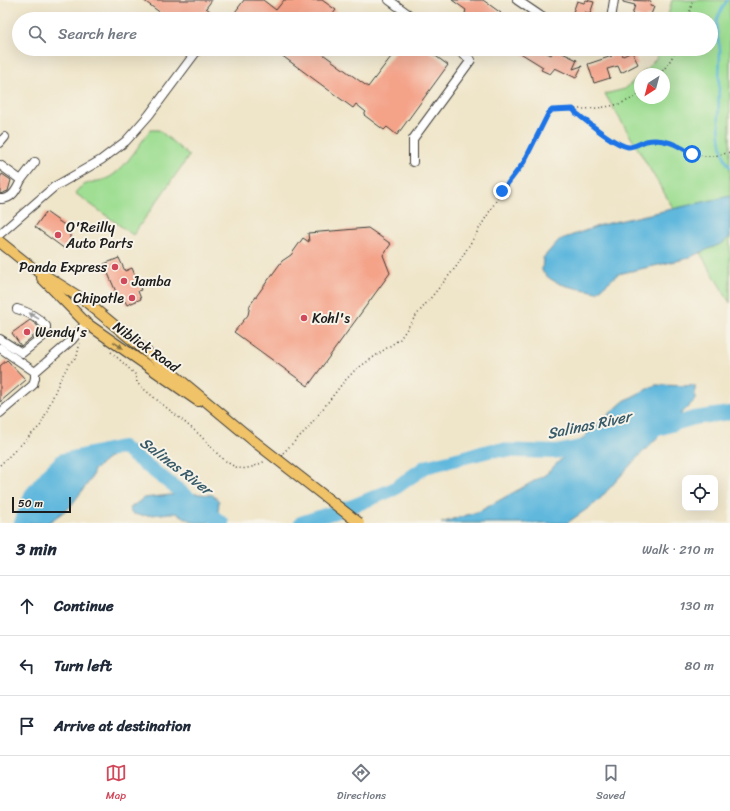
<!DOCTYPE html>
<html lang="en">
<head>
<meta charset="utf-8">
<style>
  body { margin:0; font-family:Sriracha,sans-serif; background:#f6f6f7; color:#1f2937 }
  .controls { position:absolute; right:12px; bottom:12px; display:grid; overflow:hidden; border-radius:8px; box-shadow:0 4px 16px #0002 }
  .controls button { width:36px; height:36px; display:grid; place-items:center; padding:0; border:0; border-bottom:1px solid #e0e1e3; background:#fff; color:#1f2937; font:20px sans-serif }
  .compass { position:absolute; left:634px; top:68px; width:36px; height:36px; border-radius:50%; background:#fff; box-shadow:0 4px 16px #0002; rotate:216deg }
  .scale { position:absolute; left:12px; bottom:10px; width:59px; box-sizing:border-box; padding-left:4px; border:2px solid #1c1c1c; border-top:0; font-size:11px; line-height:14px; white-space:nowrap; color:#1c1c1c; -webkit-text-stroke:3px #f7f3e8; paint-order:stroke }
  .stop { position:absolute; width:12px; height:12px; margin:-9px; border:3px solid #1a73e8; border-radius:50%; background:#fff }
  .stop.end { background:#1a73e8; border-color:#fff; box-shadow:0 1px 4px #0008 }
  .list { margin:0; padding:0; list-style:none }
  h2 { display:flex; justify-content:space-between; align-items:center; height:52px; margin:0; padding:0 16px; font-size:17px }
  h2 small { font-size:13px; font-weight:400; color:#747a83 }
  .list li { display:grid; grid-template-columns:26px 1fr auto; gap:12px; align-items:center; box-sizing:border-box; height:60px; padding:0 16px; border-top:1px solid #e0e1e3 }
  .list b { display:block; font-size:15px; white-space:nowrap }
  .list em { font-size:13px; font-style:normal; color:#747a83 }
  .icon { flex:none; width:22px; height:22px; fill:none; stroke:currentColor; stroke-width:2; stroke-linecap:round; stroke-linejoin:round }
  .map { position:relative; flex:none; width:730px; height:523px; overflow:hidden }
  .search { position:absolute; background:#fff; box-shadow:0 4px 16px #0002; left:12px; right:12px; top:12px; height:44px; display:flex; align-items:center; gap:10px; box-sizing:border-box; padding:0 14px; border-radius:22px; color:#747a83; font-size:15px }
  .sheet { height:232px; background:#fff }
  nav { display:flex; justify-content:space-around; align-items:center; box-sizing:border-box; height:56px; border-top:1px solid #e0e1e3; background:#fff; font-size:11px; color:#747a83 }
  nav a { display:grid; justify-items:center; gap:2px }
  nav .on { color:#d1495b }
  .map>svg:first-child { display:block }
  .green { fill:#9fde93; stroke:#5e7d58 }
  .water { fill:#60b8dd; stroke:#3e6a7c }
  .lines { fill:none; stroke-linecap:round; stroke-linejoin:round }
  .stream { stroke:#60b8dd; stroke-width:2.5 }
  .river { stroke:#60b8dd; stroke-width:14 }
  .building { fill:#f4a389 }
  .minor-casing { stroke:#3c3a36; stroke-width:10 }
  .major-casing { stroke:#3c3a36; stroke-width:12 }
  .path { stroke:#3c3a36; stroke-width:1.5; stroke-dasharray:1 3; stroke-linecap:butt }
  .minor { stroke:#fff; stroke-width:8 }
  .major { stroke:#f0c369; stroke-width:10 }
  .major-bridge-casing { stroke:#3c3a36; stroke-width:12; stroke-linecap:butt }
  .major-bridge { stroke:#f0c369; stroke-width:10 }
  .oneway { fill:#999 }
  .oneway2 { fill:#867042 }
  .route { stroke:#1a73e8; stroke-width:5 }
  .poi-dot { fill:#d1495b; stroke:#f7f3e8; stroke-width:1.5 }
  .labels { text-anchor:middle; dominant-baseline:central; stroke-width:4; stroke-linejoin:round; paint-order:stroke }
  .poi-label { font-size:14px; fill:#1c1c1c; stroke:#f7f3e8; text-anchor:start }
  .street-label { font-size:14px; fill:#1c1c1c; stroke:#f7f3e8 }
  .water-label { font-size:15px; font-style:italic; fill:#375a69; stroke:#f7f3e8 }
</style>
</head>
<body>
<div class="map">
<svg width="730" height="523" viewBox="0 0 730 523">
  <rect width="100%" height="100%" fill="#f7f3e8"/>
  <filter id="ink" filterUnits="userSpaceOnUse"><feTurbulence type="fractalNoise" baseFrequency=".025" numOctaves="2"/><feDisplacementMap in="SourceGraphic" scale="8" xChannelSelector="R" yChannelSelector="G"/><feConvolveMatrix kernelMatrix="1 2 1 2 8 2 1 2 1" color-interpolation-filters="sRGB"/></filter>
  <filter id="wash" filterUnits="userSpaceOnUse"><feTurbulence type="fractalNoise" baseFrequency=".012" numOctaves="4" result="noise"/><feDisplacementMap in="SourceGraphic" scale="16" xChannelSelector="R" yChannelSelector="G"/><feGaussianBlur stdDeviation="0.9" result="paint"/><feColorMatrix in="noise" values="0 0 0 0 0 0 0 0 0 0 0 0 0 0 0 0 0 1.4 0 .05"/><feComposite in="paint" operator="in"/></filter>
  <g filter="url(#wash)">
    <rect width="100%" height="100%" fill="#efe5c9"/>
    <g class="green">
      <path d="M672 0H730V303L605 94 625 89 640 75V98H664V74H641L656 59 659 49H711V19H667Z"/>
      <path d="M150 130H159L189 156 133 235 75 193C86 178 99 185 113 175 128 164 139 145 150 130Z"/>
    </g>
    <g class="water">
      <path d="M730 196V237L723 243 685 259 618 274 597 292C579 288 554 287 542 271L543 258 559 240 601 225Z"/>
      <path d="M655 385 695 386V400L635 460 597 502 567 523H441L480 511 545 475 588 433 624 401Z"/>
      <path d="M122 447 94 470 91 479 70 507 48 523H21L31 495 49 473 63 460Z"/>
      <path d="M187 493 213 495 219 501 218 513 208 523C203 523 197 523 193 522 186 519 180 513 173 513 162 513 137 519 131 512L130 508 144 498Z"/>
    </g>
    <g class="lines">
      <path class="stream" d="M727 0C724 6 719 13 717 19 715 28 719 41 720 50 720 75 713 150 730 167"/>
      <g class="river">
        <path d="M651 431 694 418 730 413"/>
        <path d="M21 523 31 495 49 473 63 460 122 447 222 523"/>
        <path d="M301 523 353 506 394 489 425 467 493 450 556 452 590 445"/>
      </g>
    </g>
    <g id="blocks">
      <g class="building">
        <path d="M143 0H212L206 8 221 19H169Z"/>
        <path d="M244 0H263L276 10 284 0H322L336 10 329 19H230Z"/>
        <path d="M452 0H483L501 13 496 19H473L465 13 466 10Z"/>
        <path d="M586 0 594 2 590 14 585 12 583 19 572 15 577 1 584 3Z"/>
        <path d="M623 0 651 1 650 6 654 7 650 17 647 16 645 19 632 15 635 5 623 2Z"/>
        <path d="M273 49H316L368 87 397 49H426L448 65 397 135 387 127 384 130 364 115 366 112 356 104 353 108Z"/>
        <path d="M514 49H539L551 55 554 49 577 60 573 69 582 66 576 78 555 68 550 74 541 70 543 67Z"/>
        <path d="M620 50 623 56 632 52 638 64 621 73 618 66 607 69 610 78 594 83 588 64 612 56 611 55Z"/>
        <path d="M2 174 11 180 8 191 0 194V178Z"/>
        <path d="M46 212 70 229V242L65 249 35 227Z"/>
        <path d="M368 228 391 244 383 255 390 273 308 386 234 332 248 315 250 305 282 261 291 255 303 238 309 242 308 233Z"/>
        <path d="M119 258 125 271 132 268 141 290 138 291 141 299 127 305 123 297 119 299 104 264Z"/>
        <path d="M30 320 37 325 40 331 21 346 12 333Z"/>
        <path d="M7 360 26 380 0 402V366Z"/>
      </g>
    </g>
  </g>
  <g filter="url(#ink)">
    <use href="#blocks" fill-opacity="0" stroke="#3c3a36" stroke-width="1"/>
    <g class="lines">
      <defs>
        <g id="minor">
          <path d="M389 0 415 19"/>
          <path d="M517 0 545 19"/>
          <path d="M611 19 614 0"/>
          <path d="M0 143 5 137"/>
          <path d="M413 162V139L471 60 456 49"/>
          <path d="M0 165 21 180 35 162"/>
          <path d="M0 199C12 200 17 189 21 180"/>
          <path d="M0 234 54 187 101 160 126 141 149 115 196 52"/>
          <path d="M0 339 22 353 46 334V326C38 317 29 312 17 309"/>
          <path d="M0 348 35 372 72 340 86 323"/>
          <path d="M0 413 33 385 35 378V372"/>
        </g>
        <g id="major">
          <path d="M0 242 30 266 84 300 255 442"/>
          <path d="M42 278 86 323 198 401"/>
        </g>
      </defs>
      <use href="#minor" class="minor-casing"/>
      <use href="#major" class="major-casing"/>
      <g class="path">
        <path d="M688 19 693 0"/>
        <path d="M660 74 668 64 677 49"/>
        <path d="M573 109 576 113C587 122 609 141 621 145 635 150 646 138 660 140 691 144 692 165 730 152"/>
        <path d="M111 352 120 360"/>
        <path d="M120 360 136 375 137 383C155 399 175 414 194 430 208 441 221 463 239 468 247 470 258 465 265 461"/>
        <path d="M283 453 308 428 342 384 355 370 400 339 415 317 456 267 502 191 524 162 548 113 552 110C580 108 617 112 640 93"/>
        <path d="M0 465 41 425 60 380 69 364 77 356 80 342"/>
      </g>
      <use href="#minor" class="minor"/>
      <use href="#major" class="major"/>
      <defs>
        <path id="major-bridge" d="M255 442 359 523"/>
      </defs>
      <use href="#major-bridge" class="major-bridge-casing"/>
      <use href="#major-bridge" class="major-bridge"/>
    </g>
    <defs><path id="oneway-solid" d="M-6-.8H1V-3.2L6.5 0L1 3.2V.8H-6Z"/></defs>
    <use class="oneway" href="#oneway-solid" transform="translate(34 316) rotate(-148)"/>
    <use class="oneway2" href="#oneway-solid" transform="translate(118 345) rotate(35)"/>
  </g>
  <g class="lines" filter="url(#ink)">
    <path class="route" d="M502 191 524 162 548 114 552 110 573 109 576 113C588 122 614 145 628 147 634 147 640 143 646 141 663 137 678 145 692 154"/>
  </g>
  <g class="poi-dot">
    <circle cx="58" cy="235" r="4"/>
    <circle cx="115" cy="267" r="4"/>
    <circle cx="124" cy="281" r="4"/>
    <circle cx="132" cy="298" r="4"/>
    <circle cx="304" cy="318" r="4"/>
    <circle cx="27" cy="332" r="4"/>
  </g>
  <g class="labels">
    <g class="poi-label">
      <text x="66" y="227">O'Reilly<tspan x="66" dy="16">Auto Parts</tspan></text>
      <text x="107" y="267" text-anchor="end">Panda Express</text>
      <text x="132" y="281">Jamba</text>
      <text x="124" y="298" text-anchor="end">Chipotle</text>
      <text x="312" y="318">Kohl's</text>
      <text x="35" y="332">Wendy's</text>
    </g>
    <g class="street-label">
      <text transform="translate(146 347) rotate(35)">Niblick Road</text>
    </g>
    <g class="water-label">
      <text transform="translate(589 425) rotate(-12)">Salinas River</text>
      <text transform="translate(176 466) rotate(37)">Salinas River</text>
    </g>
  </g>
</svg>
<div class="controls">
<button><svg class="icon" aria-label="locate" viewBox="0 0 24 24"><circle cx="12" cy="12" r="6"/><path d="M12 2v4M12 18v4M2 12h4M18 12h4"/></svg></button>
</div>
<svg class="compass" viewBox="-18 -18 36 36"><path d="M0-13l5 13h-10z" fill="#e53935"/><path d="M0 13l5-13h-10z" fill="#747a83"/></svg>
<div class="scale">50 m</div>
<div class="stop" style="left:692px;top:154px"></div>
<div class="stop end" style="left:502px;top:191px"></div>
<div class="search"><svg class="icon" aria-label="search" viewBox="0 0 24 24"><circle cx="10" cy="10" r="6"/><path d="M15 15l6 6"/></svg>Search here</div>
</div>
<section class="sheet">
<h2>3 min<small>Walk · 210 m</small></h2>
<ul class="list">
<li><svg class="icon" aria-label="ahead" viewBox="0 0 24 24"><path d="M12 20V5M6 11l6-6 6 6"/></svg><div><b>Continue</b></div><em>130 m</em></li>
<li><svg class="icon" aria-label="left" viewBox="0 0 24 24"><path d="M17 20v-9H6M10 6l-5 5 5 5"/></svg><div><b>Turn left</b></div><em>80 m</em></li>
<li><svg class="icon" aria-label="arrive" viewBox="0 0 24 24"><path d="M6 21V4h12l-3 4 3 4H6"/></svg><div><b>Arrive at destination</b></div></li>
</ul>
</section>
<nav>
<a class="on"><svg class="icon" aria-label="map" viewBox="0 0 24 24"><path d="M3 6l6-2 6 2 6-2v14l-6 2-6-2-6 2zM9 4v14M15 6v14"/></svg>Map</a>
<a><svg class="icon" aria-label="directions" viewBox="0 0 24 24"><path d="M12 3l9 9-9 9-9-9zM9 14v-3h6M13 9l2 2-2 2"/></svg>Directions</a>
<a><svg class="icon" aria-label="saved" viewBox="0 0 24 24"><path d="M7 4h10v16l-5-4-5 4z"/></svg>Saved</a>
</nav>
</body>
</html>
